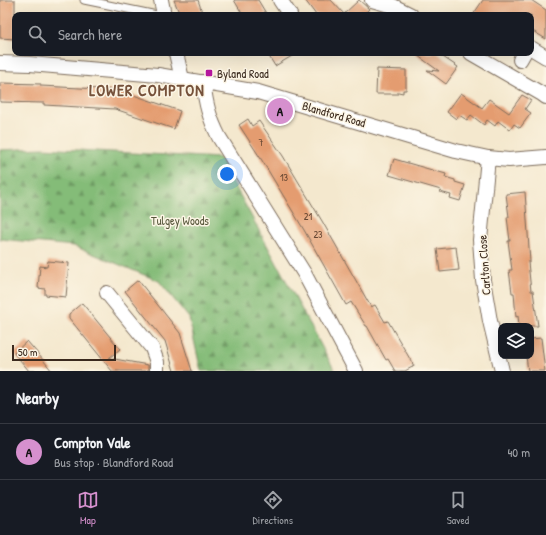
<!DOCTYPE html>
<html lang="en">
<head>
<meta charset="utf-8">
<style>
  body { margin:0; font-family:"Patrick Hand",sans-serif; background:#20242c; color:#f1f3f6 }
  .controls { position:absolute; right:12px; bottom:12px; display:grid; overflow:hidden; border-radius:8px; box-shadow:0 4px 16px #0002 }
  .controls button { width:36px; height:36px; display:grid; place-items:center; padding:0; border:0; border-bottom:1px solid #363941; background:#171b24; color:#f1f3f6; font:20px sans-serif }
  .scale { position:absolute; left:12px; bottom:10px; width:104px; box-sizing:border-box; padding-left:4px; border:2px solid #3b2a1e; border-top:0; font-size:11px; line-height:14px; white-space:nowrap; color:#3b2a1e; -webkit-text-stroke:3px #fcf5e5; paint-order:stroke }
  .you { position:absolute; left:227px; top:174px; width:14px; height:14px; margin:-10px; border:3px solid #fff; border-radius:50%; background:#1a73e8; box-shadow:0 0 0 6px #1a73e833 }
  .badge { display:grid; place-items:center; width:26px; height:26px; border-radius:50%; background:#d690ce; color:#111; font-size:13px; font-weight:700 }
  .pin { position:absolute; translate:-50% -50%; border:2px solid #fff; box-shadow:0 1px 4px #0006 }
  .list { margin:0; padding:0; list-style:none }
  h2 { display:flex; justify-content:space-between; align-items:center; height:52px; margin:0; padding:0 16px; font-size:17px }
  h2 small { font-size:13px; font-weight:400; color:#9ea1a6 }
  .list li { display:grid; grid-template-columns:26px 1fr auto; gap:12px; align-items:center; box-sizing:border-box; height:56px; padding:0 16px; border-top:1px solid #363941 }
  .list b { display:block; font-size:15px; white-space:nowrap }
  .list p { margin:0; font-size:13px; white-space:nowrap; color:#9ea1a6 }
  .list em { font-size:13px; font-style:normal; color:#9ea1a6 }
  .icon { flex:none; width:22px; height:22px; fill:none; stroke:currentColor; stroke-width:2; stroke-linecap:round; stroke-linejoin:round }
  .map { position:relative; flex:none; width:546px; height:371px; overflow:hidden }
  .search { position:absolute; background:#171b24; box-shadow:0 4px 16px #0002; left:12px; right:12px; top:12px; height:44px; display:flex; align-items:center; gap:10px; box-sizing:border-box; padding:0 14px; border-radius:8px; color:#9ea1a6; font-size:15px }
  .sheet { height:108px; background:#171b24 }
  nav { display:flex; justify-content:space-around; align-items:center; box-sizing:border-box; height:56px; border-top:1px solid #363941; background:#171b24; font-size:11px; color:#9ea1a6 }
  nav a { display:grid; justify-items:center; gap:2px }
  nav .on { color:#d690ce }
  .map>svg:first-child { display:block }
  .forest { fill:url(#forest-firs); stroke:#60734b }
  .building { fill:#e49c70 }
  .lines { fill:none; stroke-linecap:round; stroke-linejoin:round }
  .service-casing { stroke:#7c6c5c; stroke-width:9 }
  .minor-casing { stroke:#7c6c5c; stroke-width:16 }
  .service { stroke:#fff; stroke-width:7 }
  .minor { stroke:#fff; stroke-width:14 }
  .poi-dot { fill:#b5179e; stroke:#fcf5e5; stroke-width:1.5 }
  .labels { text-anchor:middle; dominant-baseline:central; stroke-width:3; stroke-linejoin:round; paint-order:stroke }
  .number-label { font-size:10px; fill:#654632 }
  .poi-label { font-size:12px; fill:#3b2a1e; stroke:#fcf5e5; text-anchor:start }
  .street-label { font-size:12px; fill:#3b2a1e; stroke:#fcf5e5 }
  .park-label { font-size:12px; fill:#56563a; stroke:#fcf5e5 }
  .district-label { font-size:16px; font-weight:bold; letter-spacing:1px; fill:#76523b; stroke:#fcf5e5 }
</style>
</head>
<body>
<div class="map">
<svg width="546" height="371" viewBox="0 0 546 371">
  <defs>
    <pattern id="forest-firs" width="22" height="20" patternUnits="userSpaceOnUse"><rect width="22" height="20" fill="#84bc78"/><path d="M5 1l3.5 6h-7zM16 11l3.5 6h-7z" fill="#6d9962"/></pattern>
  </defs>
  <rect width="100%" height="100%" fill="#fcf5e5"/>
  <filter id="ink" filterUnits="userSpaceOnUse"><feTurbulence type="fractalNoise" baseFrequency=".025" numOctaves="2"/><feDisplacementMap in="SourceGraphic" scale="8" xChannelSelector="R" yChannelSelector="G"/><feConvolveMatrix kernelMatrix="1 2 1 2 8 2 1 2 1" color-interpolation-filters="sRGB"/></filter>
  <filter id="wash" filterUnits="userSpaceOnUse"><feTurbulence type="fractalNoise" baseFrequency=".012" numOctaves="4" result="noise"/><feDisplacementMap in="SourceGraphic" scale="16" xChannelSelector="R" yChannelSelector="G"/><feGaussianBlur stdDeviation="0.9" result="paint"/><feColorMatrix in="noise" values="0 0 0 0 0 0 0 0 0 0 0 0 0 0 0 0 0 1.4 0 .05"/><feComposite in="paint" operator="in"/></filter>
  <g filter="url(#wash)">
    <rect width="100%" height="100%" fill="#f4e8ce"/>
    <path class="forest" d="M42 148 220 158 335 371H201L189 318 159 281 74 246 0 239V150Z"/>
    <g id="blocks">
      <g class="building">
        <path d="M0 0H15V39L0 38Z"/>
        <path d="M174 0H198L203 15H180Z"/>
        <path d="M234 0H258L267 15H243Z"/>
        <path d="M305 0H331L344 14 359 0 369 9 363 15H316Z"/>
        <path d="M483 0H531L546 10V39L531 30V15H473Z"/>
        <path d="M267 53H297L275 66Z"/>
        <path d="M414 53H437L458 67 446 84 427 70 439 71Z"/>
        <path d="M377 69 406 70V90H403V93L398 92V94H376Z"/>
        <path d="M0 83 41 84V86L119 90 180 111 174 129 115 109 44 105V103L0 102Z"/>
        <path d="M461 93 482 108 489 99 509 113 522 95 531 100 525 109 531 113 520 128 514 124 510 130 498 121 495 126 487 120 484 125 471 115 467 120 459 115 456 119 447 112Z"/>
        <path d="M248 119 252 126 259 121 283 156 322 221 371 307 375 305 385 322 388 321 414 366 405 371H395L388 359 386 360 367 326H366L351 302 346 305 304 230 263 162 239 125Z"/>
        <path d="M394 159 446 174 445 177 455 180V182L465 185 460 201 450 198 451 195 440 192 441 190 389 175Z"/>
        <path d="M525 192 530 262H528L531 291H533L538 326H519L518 316 516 317 514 293H512L509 270H512L508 241H510L507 217H509L506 194Z"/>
        <path d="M456 247 459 270 440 272 437 249Z"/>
        <path d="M48 261 69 263 66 297 45 295V289L38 288 40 266 47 267Z"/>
        <path d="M138 280 180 333 192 371H174L165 341 125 291Z"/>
        <path d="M82 303 120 349 109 358 148 365V371H112L69 318V314Z"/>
        <path d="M541 338 545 371H528L526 356H531V339Z"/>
        <path d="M27 341 39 355 52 371H29L25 366 14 353Z"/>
      </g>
    </g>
  </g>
  <g filter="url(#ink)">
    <use href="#blocks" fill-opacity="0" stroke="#7c6c5c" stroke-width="1"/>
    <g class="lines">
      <defs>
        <path id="service" d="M84 0 157 15"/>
        <g id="minor">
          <path d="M161 0 164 15"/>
          <path d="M280 0 290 15"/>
          <path d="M372 0 393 6 411 15"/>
          <path d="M531 48 546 57"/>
          <path d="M176 53 182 79"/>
          <path d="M471 53 542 94 546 97"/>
          <path d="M520 60 524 53"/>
          <path d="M0 63 30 64 158 75 258 92 456 151 488 158 509 160 546 157"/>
          <path d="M203 82C206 105 209 117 219 137L304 273 356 371"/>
          <path d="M488 158 480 240 483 280 490 321 502 371"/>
          <path d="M107 293 152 348 157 362V371"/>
        </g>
      </defs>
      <use href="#service" class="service-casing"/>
      <use href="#minor" class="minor-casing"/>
      <use href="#service" class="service"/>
      <use href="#minor" class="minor"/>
    </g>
  </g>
  <rect class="poi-dot" x="205" y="69" width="8" height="8" rx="2"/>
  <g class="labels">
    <g class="number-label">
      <text x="261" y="142">7</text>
      <text x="284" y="177">13</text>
      <text x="308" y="216">21</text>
      <text x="318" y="234">23</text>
    </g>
    <g class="poi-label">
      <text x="217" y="73">Byland Road</text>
    </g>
    <g class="street-label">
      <text transform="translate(334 114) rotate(16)">Blandford Road</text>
      <text transform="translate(484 265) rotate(-94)">Carlton Close</text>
    </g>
    <g class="park-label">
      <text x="180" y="220">Tulgey Woods</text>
    </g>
    <g class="district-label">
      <text x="147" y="90">LOWER COMPTON</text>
    </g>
  </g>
</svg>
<div class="controls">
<button><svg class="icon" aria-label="layers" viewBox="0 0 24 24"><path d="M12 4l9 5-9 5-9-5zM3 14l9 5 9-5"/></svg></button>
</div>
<div class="scale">50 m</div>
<div class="you"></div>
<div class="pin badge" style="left:280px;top:111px">A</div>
<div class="search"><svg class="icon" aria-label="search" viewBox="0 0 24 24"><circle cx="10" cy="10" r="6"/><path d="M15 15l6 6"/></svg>Search here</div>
</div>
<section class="sheet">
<h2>Nearby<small></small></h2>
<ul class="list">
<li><span class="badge">A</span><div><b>Compton Vale</b><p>Bus stop · Blandford Road</p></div><em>40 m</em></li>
</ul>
</section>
<nav>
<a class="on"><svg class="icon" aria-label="map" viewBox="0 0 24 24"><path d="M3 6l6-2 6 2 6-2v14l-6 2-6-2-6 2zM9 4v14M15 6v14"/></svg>Map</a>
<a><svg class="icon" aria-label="directions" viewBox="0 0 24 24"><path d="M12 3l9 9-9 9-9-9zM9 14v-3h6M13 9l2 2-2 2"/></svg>Directions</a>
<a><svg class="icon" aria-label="saved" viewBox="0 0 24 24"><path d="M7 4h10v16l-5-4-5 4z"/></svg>Saved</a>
</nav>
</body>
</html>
